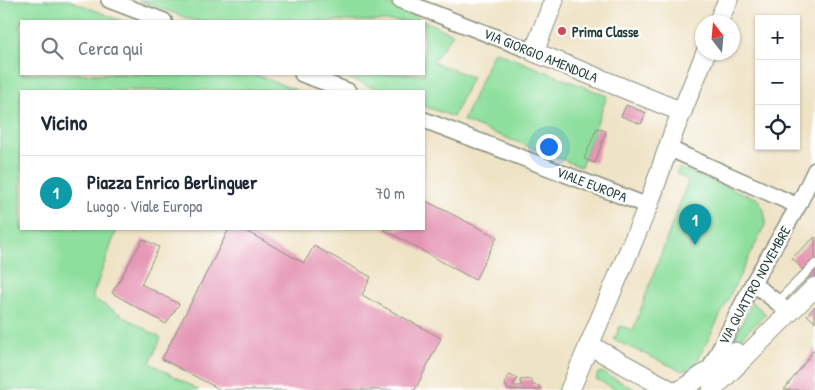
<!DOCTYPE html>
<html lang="it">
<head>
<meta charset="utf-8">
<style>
  body { margin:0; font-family:"Patrick Hand",sans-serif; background:#f6f6f7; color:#1f2937 }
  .controls { position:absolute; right:15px; top:15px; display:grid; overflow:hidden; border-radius:0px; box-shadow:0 1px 4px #0004 }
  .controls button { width:45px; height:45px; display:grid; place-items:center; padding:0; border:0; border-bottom:1px solid #e0e1e3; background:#fff; color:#1f2937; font:25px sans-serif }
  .compass { position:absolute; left:695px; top:15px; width:45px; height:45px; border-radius:50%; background:#fff; box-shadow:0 1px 4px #0004; rotate:344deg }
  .you { position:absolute; left:548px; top:146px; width:18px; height:18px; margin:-12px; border:4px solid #fff; border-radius:50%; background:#1a73e8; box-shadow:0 0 0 8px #1a73e833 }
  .badge { display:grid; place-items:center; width:32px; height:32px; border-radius:50%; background:#2563eb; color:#fff; font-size:16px; font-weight:700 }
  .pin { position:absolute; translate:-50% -41px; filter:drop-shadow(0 1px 2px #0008) }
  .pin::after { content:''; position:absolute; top:26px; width:18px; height:15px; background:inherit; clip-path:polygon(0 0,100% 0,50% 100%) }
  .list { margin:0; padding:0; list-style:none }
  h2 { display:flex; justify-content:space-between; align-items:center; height:65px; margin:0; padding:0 20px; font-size:21px }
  h2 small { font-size:16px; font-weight:400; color:#747a83 }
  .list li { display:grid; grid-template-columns:32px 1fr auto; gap:15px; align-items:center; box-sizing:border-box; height:75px; padding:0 20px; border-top:1px solid #e0e1e3 }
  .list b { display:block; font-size:19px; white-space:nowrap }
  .list p { margin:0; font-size:16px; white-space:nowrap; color:#747a83 }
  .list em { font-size:16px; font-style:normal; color:#747a83 }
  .icon { flex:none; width:28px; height:28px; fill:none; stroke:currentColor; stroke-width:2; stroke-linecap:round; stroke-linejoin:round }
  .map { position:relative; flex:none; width:815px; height:390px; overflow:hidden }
  .search { position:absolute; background:#fff; box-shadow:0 1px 4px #0004; left:20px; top:20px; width:405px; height:55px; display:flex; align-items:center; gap:12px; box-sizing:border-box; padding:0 18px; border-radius:0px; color:#747a83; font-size:19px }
  .panel { position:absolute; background:#fff; box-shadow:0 1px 4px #0004; left:20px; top:90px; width:405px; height:140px; border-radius:0px }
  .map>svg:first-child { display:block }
  .green { fill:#8edf9e; stroke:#568e69 }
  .building { fill:#e595b4 }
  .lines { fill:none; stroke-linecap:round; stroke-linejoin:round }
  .service-casing { stroke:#87907d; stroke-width:10 }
  .minor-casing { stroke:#87907d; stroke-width:18 }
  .tertiary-casing { stroke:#87907d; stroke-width:21 }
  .service { stroke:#fff; stroke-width:8 }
  .minor { stroke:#fff; stroke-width:15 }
  .tertiary { stroke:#fff; stroke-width:19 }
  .poi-dot { fill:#d1495b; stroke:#fff; stroke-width:2 }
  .labels { text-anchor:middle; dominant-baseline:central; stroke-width:4.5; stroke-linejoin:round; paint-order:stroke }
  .poi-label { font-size:14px; font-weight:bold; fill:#1f3d34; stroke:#fff; text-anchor:start }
  .street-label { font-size:14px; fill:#1f3d34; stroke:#fff }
</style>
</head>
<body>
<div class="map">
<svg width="815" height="390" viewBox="0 0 815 390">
  <rect width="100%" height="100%" fill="#fff"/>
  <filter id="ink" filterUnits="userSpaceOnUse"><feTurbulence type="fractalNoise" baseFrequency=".02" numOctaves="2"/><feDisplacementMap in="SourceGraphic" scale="10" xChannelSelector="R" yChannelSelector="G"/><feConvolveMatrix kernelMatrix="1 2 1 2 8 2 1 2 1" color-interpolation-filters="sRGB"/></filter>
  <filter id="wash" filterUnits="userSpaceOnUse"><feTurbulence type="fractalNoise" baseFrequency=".0096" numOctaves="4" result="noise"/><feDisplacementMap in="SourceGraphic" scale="20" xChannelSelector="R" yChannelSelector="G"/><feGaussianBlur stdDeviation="1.12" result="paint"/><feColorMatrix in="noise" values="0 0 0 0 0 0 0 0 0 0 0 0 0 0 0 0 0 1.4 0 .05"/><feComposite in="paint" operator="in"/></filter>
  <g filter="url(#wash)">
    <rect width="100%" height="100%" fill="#efe3c6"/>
    <g class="green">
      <path d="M0 0H69L122 21H21V74H254L296 90 21 91V229H117L92 298 161 338 150 363 199 390H0Z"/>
      <path d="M138 0H379L453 34 433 62 472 77 453 117 424 106V91H383L336 74H424V21H195Z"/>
      <path d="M494 51 607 96 581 167 463 121Z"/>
      <path d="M679 168 758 199C764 207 766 215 765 225L694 368 682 371 614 340 620 326 633 330 688 181 676 173Z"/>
      <path d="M752 302 766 314 730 348Z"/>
      <path d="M602 372 636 390H617L596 379 598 373Z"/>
    </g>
    <g id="blocks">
      <g class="building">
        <path d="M626 105 646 113 641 124 621 116Z"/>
        <path d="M597 128 606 131 595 163 584 159Z"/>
        <path d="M424 200 497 237 475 280 383 229H424Z"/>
        <path d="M229 229H242L304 263 314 246 371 277 362 295 441 338 415 390H221L162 359Z"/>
        <path d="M815 237V277L812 280 792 258Z"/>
        <path d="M143 239 159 247 141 284 179 304 166 324 112 293Z"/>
        <path d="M815 306V322L807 315Z"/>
        <path d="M815 348V390H784L806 361Z"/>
        <path d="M509 375 517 378 513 386H521L520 380 531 379 533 385 540 386V390H508L505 384Z"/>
      </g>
    </g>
  </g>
  <g filter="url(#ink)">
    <use href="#blocks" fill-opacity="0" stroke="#87907d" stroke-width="1"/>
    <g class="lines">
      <defs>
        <path id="service" d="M777 302 815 264"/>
        <g id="minor">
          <path d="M109 0 164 21"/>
          <path d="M400 0 534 52"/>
          <path d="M302 74 348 91"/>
          <path d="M424 120 648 206"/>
          <path d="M668 148 798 206"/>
          <path d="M753 283 789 312"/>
          <path d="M708 372 753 283 798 206 815 170"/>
        </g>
        <g id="tertiary">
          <path d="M554 0 534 52 682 112"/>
          <path d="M718 22 728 0"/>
          <path d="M589 345 670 390"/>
          <path d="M570 390 648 206 674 131 706 52"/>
          <path d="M681 390 736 352"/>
          <path d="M712 390 815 287"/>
        </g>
      </defs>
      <use href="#service" class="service-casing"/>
      <use href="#minor" class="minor-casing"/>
      <use href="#tertiary" class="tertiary-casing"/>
      <use href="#service" class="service"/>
      <use href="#minor" class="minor"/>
      <use href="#tertiary" class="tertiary"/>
    </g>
  </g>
  <circle class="poi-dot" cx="562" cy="31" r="5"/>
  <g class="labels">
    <g class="poi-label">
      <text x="572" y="31">Prima Classe</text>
    </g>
    <g class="street-label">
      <text transform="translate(541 55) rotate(22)">VIA GIORGIO AMENDOLA</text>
      <text transform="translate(592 184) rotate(21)">VIALE EUROPA</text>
      <text transform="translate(754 285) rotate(-61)">VIA QUATTRO NOVEMBRE</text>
    </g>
  </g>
</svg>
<div class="controls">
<button>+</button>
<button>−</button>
<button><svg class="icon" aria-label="locate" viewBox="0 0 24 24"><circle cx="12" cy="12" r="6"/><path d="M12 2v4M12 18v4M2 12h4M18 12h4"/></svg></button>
</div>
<svg class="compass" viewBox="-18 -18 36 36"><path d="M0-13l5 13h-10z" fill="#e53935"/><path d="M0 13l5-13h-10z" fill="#747a83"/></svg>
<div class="you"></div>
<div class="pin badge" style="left:695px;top:245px;background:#0f9aa8">1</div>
<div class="search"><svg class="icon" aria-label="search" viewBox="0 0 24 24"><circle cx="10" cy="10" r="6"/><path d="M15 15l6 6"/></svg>Cerca qui</div>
<section class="panel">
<h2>Vicino<small></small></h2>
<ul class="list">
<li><span class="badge" style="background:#0f9aa8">1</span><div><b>Piazza Enrico Berlinguer</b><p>Luogo · Viale Europa</p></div><em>70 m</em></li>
</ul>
</section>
</div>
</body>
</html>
